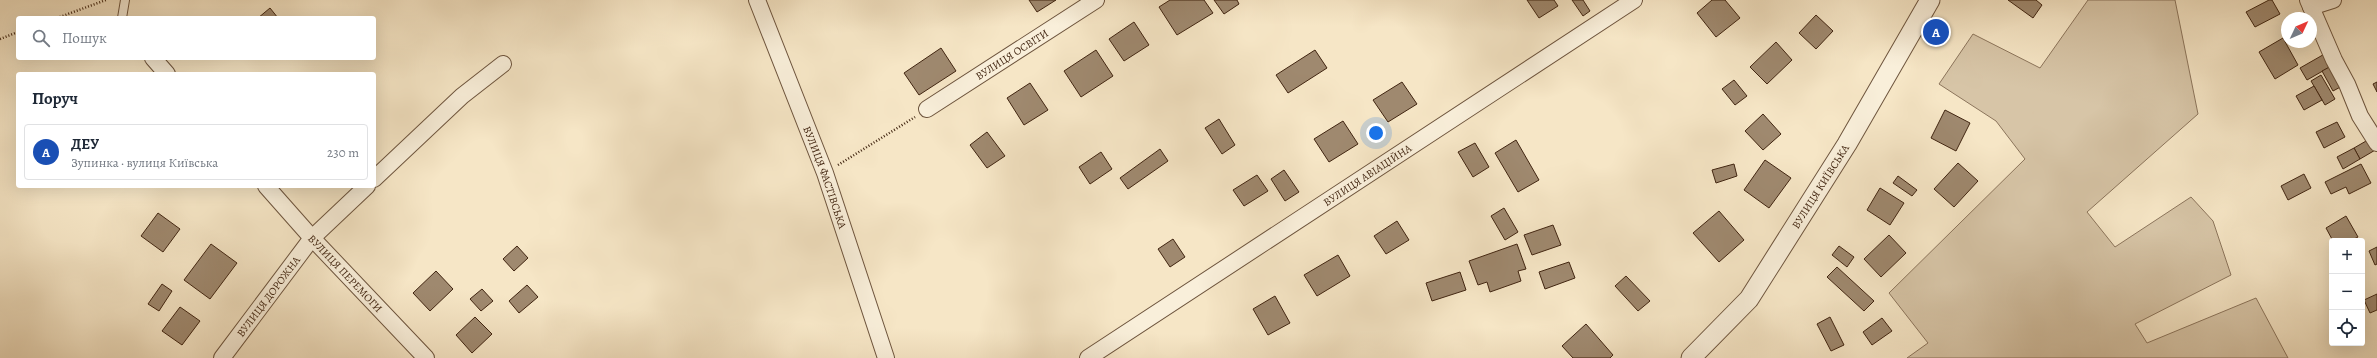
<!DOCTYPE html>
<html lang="uk">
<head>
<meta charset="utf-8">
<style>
  body { margin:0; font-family:Alegreya,serif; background:#f2f2f3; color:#1f2937 }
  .controls { position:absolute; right:12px; bottom:12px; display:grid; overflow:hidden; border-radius:4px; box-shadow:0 4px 16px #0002 }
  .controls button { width:36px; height:36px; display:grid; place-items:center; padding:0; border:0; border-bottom:1px solid #e0e1e3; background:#fff; color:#1f2937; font:20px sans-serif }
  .compass { position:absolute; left:2281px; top:12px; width:36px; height:36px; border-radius:50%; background:#fff; box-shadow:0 4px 16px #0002; rotate:46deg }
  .you { position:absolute; left:1376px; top:133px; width:14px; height:14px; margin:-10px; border:3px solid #fff; border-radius:50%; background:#1a73e8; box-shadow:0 0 0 6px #1a73e833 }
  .badge { display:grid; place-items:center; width:26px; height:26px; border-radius:50%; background:#d93025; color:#fff; font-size:13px; font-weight:700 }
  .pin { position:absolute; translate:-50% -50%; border:2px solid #fff; box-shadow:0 1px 4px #0006 }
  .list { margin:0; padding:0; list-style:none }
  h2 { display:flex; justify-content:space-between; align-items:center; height:52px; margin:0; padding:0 16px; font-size:17px }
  h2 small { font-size:13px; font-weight:400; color:#747a83 }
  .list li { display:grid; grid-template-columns:26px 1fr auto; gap:12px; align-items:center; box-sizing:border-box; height:56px; margin:0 8px 8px; padding:0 8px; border:1px solid #e0e1e3; border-radius:4px }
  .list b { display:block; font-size:15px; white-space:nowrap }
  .list p { margin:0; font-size:13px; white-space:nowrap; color:#747a83 }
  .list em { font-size:13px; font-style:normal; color:#747a83 }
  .icon { flex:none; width:22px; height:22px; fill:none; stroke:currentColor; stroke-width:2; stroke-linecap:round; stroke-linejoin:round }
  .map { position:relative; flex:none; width:2377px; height:358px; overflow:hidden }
  .search { position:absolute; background:#fff; box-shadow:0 4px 16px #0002; left:16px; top:16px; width:360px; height:44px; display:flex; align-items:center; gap:10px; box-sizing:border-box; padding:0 14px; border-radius:4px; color:#747a83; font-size:15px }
  .panel { position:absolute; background:#fff; box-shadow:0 4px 16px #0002; left:16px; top:72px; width:360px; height:116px; border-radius:4px }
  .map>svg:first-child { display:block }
  .green { fill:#d7c5a7; stroke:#8c755c }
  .building { fill:#9f896f; stroke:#412511 }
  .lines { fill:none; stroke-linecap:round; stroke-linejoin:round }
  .service-casing { stroke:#6e553e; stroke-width:10 }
  .minor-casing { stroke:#6e553e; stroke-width:18 }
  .tertiary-casing { stroke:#6e553e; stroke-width:21 }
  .path { stroke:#412511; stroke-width:2.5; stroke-dasharray:1 2; stroke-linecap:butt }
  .service { stroke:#f9efda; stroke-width:8 }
  .minor { stroke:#f9efda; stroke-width:16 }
  .tertiary { stroke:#f9efda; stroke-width:19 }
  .labels { text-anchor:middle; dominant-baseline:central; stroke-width:3; stroke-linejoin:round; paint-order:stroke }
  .street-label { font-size:11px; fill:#412511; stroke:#f9efda }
</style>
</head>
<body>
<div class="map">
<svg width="2377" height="358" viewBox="0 0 2377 358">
  <rect width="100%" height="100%" fill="#f6e6c6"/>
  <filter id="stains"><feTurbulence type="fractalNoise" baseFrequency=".005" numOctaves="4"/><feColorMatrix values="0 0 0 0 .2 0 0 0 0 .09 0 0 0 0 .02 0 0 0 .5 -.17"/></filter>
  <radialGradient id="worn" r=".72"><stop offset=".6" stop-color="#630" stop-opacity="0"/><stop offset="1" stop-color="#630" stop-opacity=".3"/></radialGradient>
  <path class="green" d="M2088 0H2175L2198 114 2087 212 2115 247 2191 197 2213 221 2231 275 2135 324 2147 343 2256 298 2288 358H1907L1928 343 1889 293 2025 159 1996 121 1939 84 1973 34 2040 68Z"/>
  <g class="building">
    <path d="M1029 0H1056L1037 12Z"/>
    <path d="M1170 0H1204L1213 13 1177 35 1159 7Z"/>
    <path d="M1214 0H1237L1239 4 1224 14Z"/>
    <path d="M1527 0H1554L1558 6 1539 18Z"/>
    <path d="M1572 0H1583L1590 11 1583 16Z"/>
    <path d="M1712 0H1725L1740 18 1716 37 1697 13Z"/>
    <path d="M2008 0H2036L2042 5 2033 18Z"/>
    <path d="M2269 0H2272L2280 14 2255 27 2246 12Z"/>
    <path d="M270 8 278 18H258Z"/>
    <path d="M1816 15 1833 31 1816 49 1799 33Z"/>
    <path d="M1134 22 1149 45 1124 61 1109 39Z"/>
    <path d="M2283 38 2298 65 2275 79 2259 52Z"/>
    <path d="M1776 42 1792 60 1767 84 1750 67Z"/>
    <path d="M941 48 956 71 919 95 904 73Z"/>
    <path d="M1096 50 1113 76 1081 97 1064 71Z"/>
    <path d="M1315 50 1327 68 1288 93 1276 75Z"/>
    <path d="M2328 52 2335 64 2307 80 2300 68Z"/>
    <path d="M2335 64 2346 84 2333 91 2322 71Z"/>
    <path d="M2321 75 2335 99 2325 105 2311 81Z"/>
    <path d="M1734 80 1747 96 1735 105 1722 89Z"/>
    <path d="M1402 82 1417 104 1388 122 1373 100Z"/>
    <path d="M2377 82V92L2373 84Z"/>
    <path d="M1030 83 1048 110 1024 125 1007 98Z"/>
    <path d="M2314 86 2322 100 2304 110 2296 96Z"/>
    <path d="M1945 110 1970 123 1956 151 1931 138Z"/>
    <path d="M1763 114 1781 134 1763 150 1745 131Z"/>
    <path d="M1219 119 1235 145 1222 154 1205 128Z"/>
    <path d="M1343 121 1358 144 1329 162 1314 139Z"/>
    <path d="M2337 122 2345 137 2324 148 2316 132Z"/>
    <path d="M987 132 1005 156 987 168 970 145Z"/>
    <path d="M2373 137 2377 149 2360 159 2354 148Z"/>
    <path d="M1516 140 1539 180 1518 192 1495 153Z"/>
    <path d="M1475 143 1489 167 1473 177 1458 152Z"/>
    <path d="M2354 148 2360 159 2343 169 2337 157Z"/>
    <path d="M1160 149 1168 161 1128 189 1120 178Z"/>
    <path d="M1101 152 1112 169 1090 184 1079 167Z"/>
    <path d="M1765 160 1791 178 1769 208 1744 190Z"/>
    <path d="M1958 163 1978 181 1954 207 1934 189Z"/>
    <path d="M1734 164 1737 176 1716 183 1712 170Z"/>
    <path d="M2361 164 2371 183 2349 194 2346 187 2331 194 2325 182Z"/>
    <path d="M1284 170 1299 192 1285 201 1271 179Z"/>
    <path d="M2304 174 2311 188 2288 200 2281 186Z"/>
    <path d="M1257 175 1268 191 1244 206 1233 190Z"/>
    <path d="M1898 176 1917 190 1912 196 1893 183Z"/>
    <path d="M1880 188 1904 203 1890 225 1867 210Z"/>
    <path d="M1504 208 1518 232 1505 240 1491 216Z"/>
    <path d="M1719 211 1744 240 1719 262 1693 233Z"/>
    <path d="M158 213 180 229 163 252 141 236Z"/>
    <path d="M2346 216 2358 237 2350 241H2333L2326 228Z"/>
    <path d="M1397 221 1409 240 1386 254 1374 236Z"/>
    <path d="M1553 225 1561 245 1532 255 1524 235Z"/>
    <path d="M1889 235 1906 253 1881 277 1864 259Z"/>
    <path d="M1173 239 1185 257 1170 267 1158 249Z"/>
    <path d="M211 244 237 263 210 299 184 280Z"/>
    <path d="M1517 244 1526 269 1518 271 1521 281 1490 292 1487 282 1478 285 1469 261Z"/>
    <path d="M517 246 528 258 514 271 503 259Z"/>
    <path d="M1839 246 1854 257 1847 267 1832 255Z"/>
    <path d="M2377 247V264L2375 265 2369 251Z"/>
    <path d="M1338 255 1350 276 1317 296 1304 275Z"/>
    <path d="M1569 262 1575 278 1545 289 1539 272Z"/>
    <path d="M1837 267 1874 301 1864 311 1827 277Z"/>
    <path d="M436 271 453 289 430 311 413 293Z"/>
    <path d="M1460 272 1466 290 1432 301 1426 283Z"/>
    <path d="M1626 276 1650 301 1638 311 1615 286Z"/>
    <path d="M162 284 172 291 159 311 148 304Z"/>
    <path d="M527 285 538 297 519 313 509 301Z"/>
    <path d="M482 289 493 301 481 311 470 299Z"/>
    <path d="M2377 294V310L2370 313 2364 300Z"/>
    <path d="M1275 296 1290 323 1268 335 1253 309Z"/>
    <path d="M180 307 200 321 182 345 162 331Z"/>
    <path d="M475 317 492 334 472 353 456 335Z"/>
    <path d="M1830 317 1844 345 1831 351 1817 324Z"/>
    <path d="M1882 318 1892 331 1872 345 1863 332Z"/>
    <path d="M1586 324 1613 355 1610 358H1573L1562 346Z"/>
  </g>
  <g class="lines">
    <defs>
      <path id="service" d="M122 18 125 0"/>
      <g id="minor">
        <path id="s1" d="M757 0 825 173 886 358"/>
        <path d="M2308 0 2334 60 2347 84 2360 116 2377 143"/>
        <path d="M2311 7 2333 0"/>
        <path d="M153 58 167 74"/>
        <path id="s2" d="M927 109 1096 0"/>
        <path d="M374 179 462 96 503 64"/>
        <path id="s3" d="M266 186 312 238 426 358"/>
        <path id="s4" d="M222 358 312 238 367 186"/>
        <path id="s5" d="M1088 358 1634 0"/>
      </g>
      <g id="tertiary">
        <path id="s6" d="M1691 358 1749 299 1847 144 1930 0"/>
      </g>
    </defs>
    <use href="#service" class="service-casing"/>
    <use href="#minor" class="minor-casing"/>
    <use href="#tertiary" class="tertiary-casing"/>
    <g class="path">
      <path d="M57 18 106 0"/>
      <path d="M0 39 18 32"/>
      <path d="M838 165 915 117"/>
    </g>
    <use href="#service" class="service"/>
    <use href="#minor" class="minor"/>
    <use href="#tertiary" class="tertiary"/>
  </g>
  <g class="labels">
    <g class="street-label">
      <text stroke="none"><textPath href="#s2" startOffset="101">ВУЛИЦЯ ОСВІТИ</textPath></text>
      <text stroke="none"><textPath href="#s5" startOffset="334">ВУЛИЦЯ АВІАЦІЙНА</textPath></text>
      <text stroke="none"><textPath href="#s1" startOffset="190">ВУЛИЦЯ ФАСТІВСЬКА</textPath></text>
      <text stroke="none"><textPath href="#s6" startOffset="216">ВУЛИЦЯ КИЇВСЬКА</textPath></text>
      <text stroke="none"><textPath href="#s3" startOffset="118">ВУЛИЦЯ ПЕРЕМОГИ</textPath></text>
      <text stroke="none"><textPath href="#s4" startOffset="77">ВУЛИЦЯ ДОРОЖНА</textPath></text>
    </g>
  </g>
  <rect width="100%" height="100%" filter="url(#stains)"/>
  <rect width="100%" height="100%" fill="url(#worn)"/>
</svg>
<div class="controls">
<button>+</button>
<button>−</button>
<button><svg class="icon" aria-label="locate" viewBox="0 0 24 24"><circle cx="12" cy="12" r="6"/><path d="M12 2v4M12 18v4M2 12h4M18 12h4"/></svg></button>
</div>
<svg class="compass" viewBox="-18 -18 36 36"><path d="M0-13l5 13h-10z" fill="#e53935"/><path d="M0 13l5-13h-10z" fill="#747a83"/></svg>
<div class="you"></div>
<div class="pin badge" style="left:1936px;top:32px;background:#1a4fb4">A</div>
<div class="search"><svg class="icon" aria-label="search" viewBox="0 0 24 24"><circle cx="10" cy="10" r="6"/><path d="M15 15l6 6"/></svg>Пошук</div>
<section class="panel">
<h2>Поруч<small></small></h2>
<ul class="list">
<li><span class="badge" style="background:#1a4fb4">A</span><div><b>ДЕУ</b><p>Зупинка · вулиця Київська</p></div><em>230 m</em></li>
</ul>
</section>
</div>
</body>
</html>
